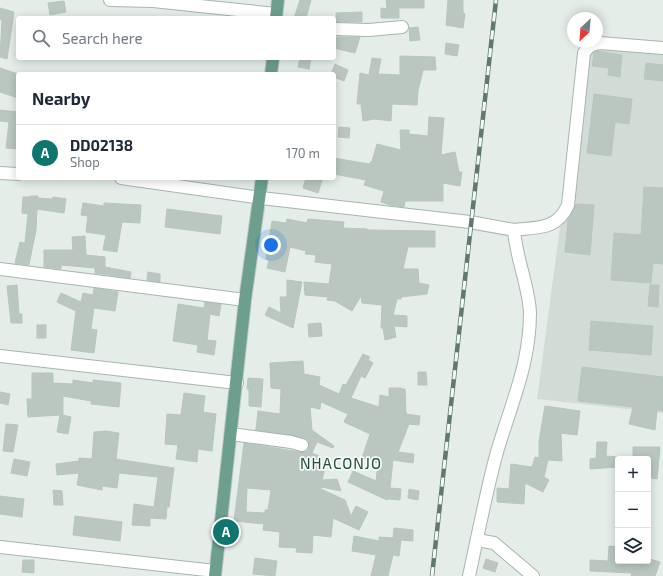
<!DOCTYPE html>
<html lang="en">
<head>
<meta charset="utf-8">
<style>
  body { margin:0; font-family:"Exo 2",sans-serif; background:#f2f2f3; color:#1f2937 }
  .controls { position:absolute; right:12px; bottom:12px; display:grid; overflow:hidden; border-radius:4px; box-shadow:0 2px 10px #0003 }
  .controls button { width:36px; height:36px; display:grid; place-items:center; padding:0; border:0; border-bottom:1px solid #e0e1e3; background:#fff; color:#1f2937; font:20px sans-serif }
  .compass { position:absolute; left:567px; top:12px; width:36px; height:36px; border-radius:50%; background:#fff; box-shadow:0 2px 10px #0003; rotate:206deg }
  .you { position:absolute; left:271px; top:245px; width:14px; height:14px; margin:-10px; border:3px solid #fff; border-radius:50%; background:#1a73e8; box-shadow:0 0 0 6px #1a73e833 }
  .badge { display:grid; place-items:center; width:26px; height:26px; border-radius:50%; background:#0f766e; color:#fff; font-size:13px; font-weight:700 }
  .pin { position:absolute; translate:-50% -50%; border:2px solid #fff; box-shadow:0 1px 4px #0006 }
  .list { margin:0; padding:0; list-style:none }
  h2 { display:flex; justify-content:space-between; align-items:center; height:52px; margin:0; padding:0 16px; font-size:17px }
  h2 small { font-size:13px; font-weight:400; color:#747a83 }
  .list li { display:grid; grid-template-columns:26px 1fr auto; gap:12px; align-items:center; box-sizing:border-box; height:56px; padding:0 16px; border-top:1px solid #e0e1e3 }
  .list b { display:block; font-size:15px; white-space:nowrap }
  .list p { margin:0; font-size:13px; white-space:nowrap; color:#747a83 }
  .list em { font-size:13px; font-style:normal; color:#747a83 }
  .icon { flex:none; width:22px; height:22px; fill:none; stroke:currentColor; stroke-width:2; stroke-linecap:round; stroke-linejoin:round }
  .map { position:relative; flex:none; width:663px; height:576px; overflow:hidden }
  .search { position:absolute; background:#fff; box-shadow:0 2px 10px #0003; left:16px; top:16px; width:320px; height:44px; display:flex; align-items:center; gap:10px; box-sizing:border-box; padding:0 14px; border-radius:4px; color:#747a83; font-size:15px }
  .panel { position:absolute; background:#fff; box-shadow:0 2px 10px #0003; left:16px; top:72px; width:320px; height:108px; border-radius:4px }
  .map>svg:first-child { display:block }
  .built { fill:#d2dcd7 }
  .building { fill:#bac7c1; stroke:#b7c6bf; fill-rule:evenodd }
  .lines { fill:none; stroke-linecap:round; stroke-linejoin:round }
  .minor-casing { stroke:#a7b5af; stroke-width:14 }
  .major-casing { stroke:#c2c9c6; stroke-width:14 }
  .minor { stroke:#fff; stroke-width:12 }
  .major { stroke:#6c9f8e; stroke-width:12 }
  .rail-casing { stroke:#5f7870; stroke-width:4.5 }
  .rail { stroke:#f5f9f7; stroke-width:3; stroke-dasharray:9; stroke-linecap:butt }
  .labels { text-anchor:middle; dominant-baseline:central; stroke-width:3.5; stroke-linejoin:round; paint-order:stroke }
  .neighbourhood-label { font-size:15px; letter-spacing:1px; fill:#224e40; stroke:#f5f9f7 }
</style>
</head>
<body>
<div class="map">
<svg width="663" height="576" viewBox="0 0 663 576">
  <rect width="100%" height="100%" fill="#e4ede8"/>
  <path class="built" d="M584 47 663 55V413L537 399Z"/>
  <g class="building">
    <path d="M300 0H311L306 18H294Z"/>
    <path d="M386 0H424V8H399V18H381V8L387 9Z"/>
    <path d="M448 0H463V13L465 14 463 28 446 25Z"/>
    <path d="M64 1 66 12 50 15 48 3Z"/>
    <path d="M0 8 14 12 7 59 0 57 2 20 0 19Z"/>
    <path d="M362 12V22H336V13Z"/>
    <path d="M418 27 420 40 410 41 409 28Z"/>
    <path d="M337 37H360L355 53 334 48Z"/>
    <path d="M446 43 459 45 457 56 445 54Z"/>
    <path d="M596 51 622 55 620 77 608 75 609 68 592 66 594 53Z"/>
    <path d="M400 56 435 57 436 70H423L418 91 417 105 392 104 391 121 375 119 363 121 361 104H357L360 73 369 75 372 58 381 59 378 74 400 75Z"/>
    <path d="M300 58H311L309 69 298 67Z"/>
    <path d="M646 63 663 65V81L644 79Z"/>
    <path d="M335 64 348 70 344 81 334 77V74H331Z"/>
    <path d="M0 68 18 74V98L0 92Z"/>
    <path d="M594 94 632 99 629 124 615 122 611 156 587 153Z"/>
    <path d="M0 110 18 112V149L6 148 9 122 0 121Z"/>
    <path d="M429 117 444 118 441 155 455 152 459 172H462L460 186 443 183V201H405L404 207 390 205 381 202 384 191 364 185 366 180 334 174V158L369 164 372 161 377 144 401 150 400 130H409V134L428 136Z"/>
    <path d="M339 127 350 128 349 138 338 137Z"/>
    <path d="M306 178 322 180 318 193 303 188Z"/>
    <path d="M644 187 663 188V264L653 263 651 283 611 280 614 233 641 235Z"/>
    <path d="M30 196H38V198L53 199V197L66 199 64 213 37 209 36 230 29 265 15 263 20 242 25 243 28 214 22 213 23 197H30Z"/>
    <path d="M83 203 104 206V203L141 205 140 223 122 222 117 252 103 250 106 235 86 232 88 216 81 215Z"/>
    <path d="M576 204 594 205 590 255 565 252 568 220Z"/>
    <path d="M167 209 222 216 220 234 165 227Z"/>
    <path d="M287 219 307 223 308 219 344 222 343 228 367 229V230L435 231V247H408L403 269H418L419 283 429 285 427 294 401 297V299H397L393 315 407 316V327L394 326 396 337 385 340 383 328H381L382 305 362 303 361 296 352 311 335 301 327 300 328 297 305 295 304 282 329 284 332 264 315 262 316 255 305 254 306 251 290 247 285 272 267 268 269 260 266 259 272 221 286 223Z"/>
    <path d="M85 236 86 255 105 257V267L131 272 130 278 95 273V268L61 265V269L44 267V250H73L72 237Z"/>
    <path d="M148 272 160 274V282L147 280Z"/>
    <path d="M287 280 302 282 293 328 265 315 269 307 281 313 280 297H287Z"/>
    <path d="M17 285 19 314H22V323H11L7 286Z"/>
    <path d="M650 285H659L658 307 648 306Z"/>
    <path d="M94 288 118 292 115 311 94 308 91 329 97 330 94 353 71 350 76 311 57 302 61 293 81 302 83 293 93 295Z"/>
    <path d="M205 302 221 304 219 316 210 314 207 340 216 341 214 355 197 352 198 345 173 341 178 304 204 308Z"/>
    <path d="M591 321 653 326 651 355 589 350Z"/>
    <path d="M321 323 322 336 309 337 308 324Z"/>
    <rect x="37" y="325" width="9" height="13"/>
    <path d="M363 354 370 357 368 360 373 363 365 378 361 376 351 398 379 407 380 395 389 397V388H401V389H405L406 414 420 416 419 425 409 424 398 452 414 454 413 463 393 460 390 488 401 489 400 500 388 499 387 500 348 482 353 471 376 481 378 463 362 458 370 434 344 422 348 414 321 402 320 409 310 407 312 430 334 446 333 448 317 442 312 453 319 456 312 465 325 468 322 480 337 479 341 491 321 487V489L345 500 351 516 356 506 368 512 359 530 333 518 331 537 313 535 312 553 296 552 297 548 279 547 280 532 263 530 264 524 234 521 244 443 300 452 307 451 309 447 308 440 304 438 255 430 256 429 258 411 280 414 281 389 271 388 270 363 303 361 304 374 320 377 319 385 339 394 343 384 346 385ZM247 488 271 490 268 510H265V513L246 512Z"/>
    <path d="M582 367 663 377V411L657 410 655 430 629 424 633 407 578 401Z"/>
    <path d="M418 372H426L427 385H418Z"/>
    <path d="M32 373H53V383L73 384V380L93 383V380L121 383 119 407 91 404V401L63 396V415L71 417 68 434 57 432 60 415 28 417 27 399H32Z"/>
    <path d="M248 378 263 379 261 407 249 406V389H247Z"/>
    <path d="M0 392 10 394 8 405 0 403Z"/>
    <path d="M184 393 205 396 203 412 216 414 212 451 198 449 197 462 176 459 178 445 165 444 167 414 181 415Z"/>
    <path d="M545 406 580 411 577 435 561 433 562 461 548 460 544 477 549 480 543 492 525 483 524 504 497 502V488L509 489 511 464 532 467 535 457 539 458V441Z"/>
    <path d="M6 424 18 425 13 452 3 451Z"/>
    <path d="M105 431 119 433 116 459 174 468 169 507H167L166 519 150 518V526L132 525 134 504 154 507 158 477 119 473 117 488 102 486V490L77 485 79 473 57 475 56 464 79 461V458L92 459 94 432Z"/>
    <path d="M597 442H607L606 456 618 457V467L590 469V459L596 458Z"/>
    <path d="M633 447H660L657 479 648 477V459H633Z"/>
    <path d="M14 459 30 462 27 476 11 473Z"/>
    <path d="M409 489 419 491 418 500 408 498Z"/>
    <path d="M53 490 62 491 63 505H54Z"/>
    <path d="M0 496 24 499 22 517 0 514Z"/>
    <path d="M75 516 122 522 120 541 73 535Z"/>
    <path d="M394 528 413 530V541L401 540 399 556 393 555 388 576H371L376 555 352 551 354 536 379 541V537L393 538Z"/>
    <path d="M609 546 618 547V561H634L648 564 650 559 660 562 655 576H631L632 573 590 571V560L608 561Z"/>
    <path d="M255 558 277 561 275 576 253 574Z"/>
    <path d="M486 559 498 563 495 572 483 568Z"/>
    <path d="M23 560H34V573L22 572Z"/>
  </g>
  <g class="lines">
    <defs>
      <g id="minor">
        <path d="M110 0 153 1 276 14"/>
        <path d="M334 29 369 30 402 27"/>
        <path d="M0 173 18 174"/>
        <path d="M121 178 261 198 470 222 514 230C516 258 529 287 530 313 530 364 511 404 497 452 486 492 478 535 469 576"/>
        <path d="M514 230C538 227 557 230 568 205L584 53C589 46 592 44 600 43L663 48"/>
        <path d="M0 269 245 300"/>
        <path d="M0 356 237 383"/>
        <path d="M231 434 291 442 302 445"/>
        <path d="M477 540 494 543 533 576"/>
        <path d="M0 547 215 571"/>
      </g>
      <g id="major">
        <path d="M276 18 278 0"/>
        <path d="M271 74 273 58"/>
        <path d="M215 576 245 300 262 178"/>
      </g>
    </defs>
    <use href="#minor" class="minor-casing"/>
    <use href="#major" class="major-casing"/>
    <use href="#minor" class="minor"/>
    <use href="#major" class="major"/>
    <defs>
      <path id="rail" d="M432 576 496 0"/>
    </defs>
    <use href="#rail" class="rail-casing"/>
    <use href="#rail" class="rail"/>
  </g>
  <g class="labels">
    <g class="neighbourhood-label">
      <text x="341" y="463">NHACONJO</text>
    </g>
  </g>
</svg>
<div class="controls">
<button>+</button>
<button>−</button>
<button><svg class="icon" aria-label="layers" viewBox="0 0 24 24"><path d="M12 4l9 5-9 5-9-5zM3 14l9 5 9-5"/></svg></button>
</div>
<svg class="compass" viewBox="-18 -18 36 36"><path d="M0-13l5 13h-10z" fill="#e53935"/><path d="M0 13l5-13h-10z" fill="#747a83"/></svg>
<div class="you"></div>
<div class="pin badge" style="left:226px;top:532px">A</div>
<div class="search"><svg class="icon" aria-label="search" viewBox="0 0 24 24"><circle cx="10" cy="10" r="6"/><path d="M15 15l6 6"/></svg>Search here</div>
<section class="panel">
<h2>Nearby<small></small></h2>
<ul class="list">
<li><span class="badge">A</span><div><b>DD02138</b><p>Shop</p></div><em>170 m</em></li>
</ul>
</section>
</div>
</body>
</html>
